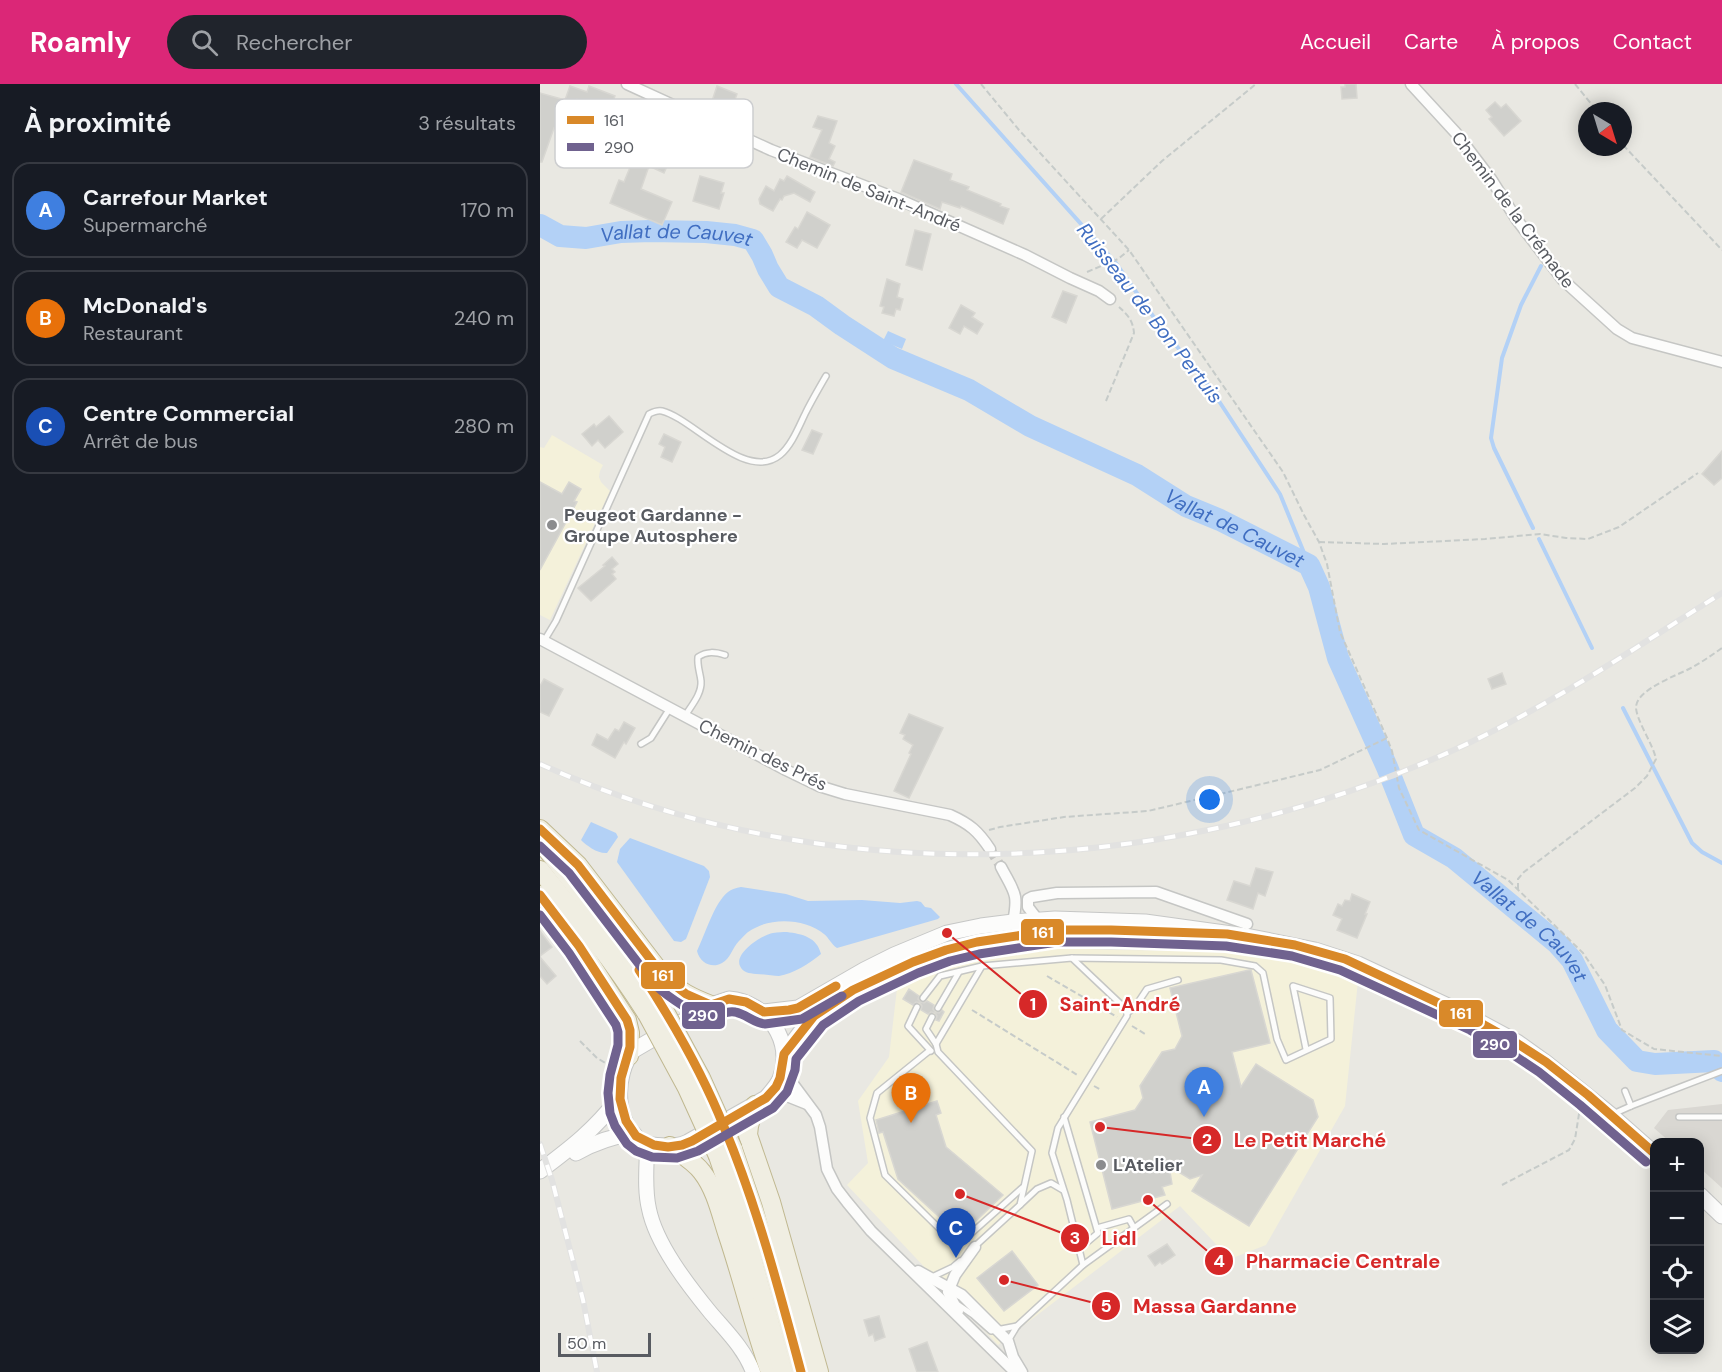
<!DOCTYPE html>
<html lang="fr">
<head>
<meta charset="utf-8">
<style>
  body { margin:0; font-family:"DM Sans",sans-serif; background:#20242c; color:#f1f3f6 }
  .controls { position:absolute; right:18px; bottom:18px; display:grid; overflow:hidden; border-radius:12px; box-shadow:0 3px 15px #0003 }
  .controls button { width:54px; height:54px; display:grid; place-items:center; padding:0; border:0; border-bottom:2px solid #363941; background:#171b24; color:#f1f3f6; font:30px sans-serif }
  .compass { position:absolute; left:1038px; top:18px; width:54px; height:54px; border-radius:50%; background:#171b24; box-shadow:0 3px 15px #0003; rotate:142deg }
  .scale { position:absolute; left:18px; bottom:15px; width:93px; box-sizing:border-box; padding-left:6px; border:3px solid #585b61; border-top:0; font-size:16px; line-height:21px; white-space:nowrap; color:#585b61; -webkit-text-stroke:4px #fff; paint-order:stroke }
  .you { position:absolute; left:670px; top:716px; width:21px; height:21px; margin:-15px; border:4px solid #fff; border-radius:50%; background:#1a73e8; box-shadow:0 0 0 9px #1a73e833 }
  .badge { display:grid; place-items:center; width:39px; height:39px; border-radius:50%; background:#db2777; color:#fff; font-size:20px; font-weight:700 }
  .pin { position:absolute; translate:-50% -50px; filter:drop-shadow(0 2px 3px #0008) }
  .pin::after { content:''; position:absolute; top:32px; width:21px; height:18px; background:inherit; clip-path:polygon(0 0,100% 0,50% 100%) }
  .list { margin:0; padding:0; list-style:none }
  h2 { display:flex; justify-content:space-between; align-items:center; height:78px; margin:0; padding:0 24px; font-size:26px }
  h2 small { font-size:20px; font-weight:400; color:#9ea1a6 }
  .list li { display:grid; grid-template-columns:39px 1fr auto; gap:18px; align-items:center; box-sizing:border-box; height:96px; margin:0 12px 12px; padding:0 12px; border:2px solid #363941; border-radius:18px }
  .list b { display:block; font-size:22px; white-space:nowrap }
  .list p { margin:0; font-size:20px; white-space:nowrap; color:#9ea1a6 }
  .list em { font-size:20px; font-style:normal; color:#9ea1a6 }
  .icon { flex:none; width:33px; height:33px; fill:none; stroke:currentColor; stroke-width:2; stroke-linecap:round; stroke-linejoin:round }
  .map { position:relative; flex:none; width:1182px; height:1288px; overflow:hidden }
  header { display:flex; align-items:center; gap:36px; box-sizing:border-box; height:84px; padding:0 30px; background:#db2777; color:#fff }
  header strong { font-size:28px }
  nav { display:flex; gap:33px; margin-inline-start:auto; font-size:21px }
  .search { width:420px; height:54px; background:#20242c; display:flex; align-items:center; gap:15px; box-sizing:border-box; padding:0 21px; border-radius:33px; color:#9ea1a6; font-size:22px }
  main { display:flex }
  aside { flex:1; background:#171b24 }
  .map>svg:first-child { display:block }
  .commercial { fill:#f4f1da }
  .industrial { fill:#d9d7d2 }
  .water { fill:#b3d1f6 }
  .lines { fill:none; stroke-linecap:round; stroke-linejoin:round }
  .stream { stroke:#b3d1f6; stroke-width:4 }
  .river { stroke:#b3d1f6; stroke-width:22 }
  .building { fill:#d0d0cc; stroke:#d8d7d2; stroke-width:1.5 }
  .minor-tunnel { stroke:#c5c5c2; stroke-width:10; stroke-dasharray:10 5; stroke-linecap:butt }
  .service-casing { stroke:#c5c6c4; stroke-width:8 }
  .minor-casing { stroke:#c5c6c4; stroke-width:13 }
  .tertiary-casing { stroke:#c5c6c4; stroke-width:16 }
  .secondary-casing { stroke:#c6c7c6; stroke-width:17 }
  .trunk-casing { stroke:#c0b890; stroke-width:20 }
  .path { stroke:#c6cbc9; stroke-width:2; stroke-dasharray:6 3; stroke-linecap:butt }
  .service { stroke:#fcfcfb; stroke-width:5 }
  .minor { stroke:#fcfcfb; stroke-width:10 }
  .tertiary { stroke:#fcfcfb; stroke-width:14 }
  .secondary { stroke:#fcfcfb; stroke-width:15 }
  .trunk { stroke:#f0eee2; stroke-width:18 }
  .rail-casing { stroke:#e2e2e1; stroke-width:6 }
  .rail { stroke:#fff; stroke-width:4; stroke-dasharray:11; stroke-linecap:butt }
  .trunk-bridge-casing { stroke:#c0b890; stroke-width:20; stroke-linecap:butt }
  .trunk-bridge { stroke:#f0eee2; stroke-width:18 }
  .bus-1-casing { stroke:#fff; stroke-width:14 }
  .bus-2-casing { stroke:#fff; stroke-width:14 }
  .bus-1 { stroke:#d98929; stroke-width:9 }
  .bus-2 { stroke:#70628f; stroke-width:9 }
  .poi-dot { fill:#8b8c8e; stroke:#fff; stroke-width:2 }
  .labels { text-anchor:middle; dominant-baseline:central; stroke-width:4.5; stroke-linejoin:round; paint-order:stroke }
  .street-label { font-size:18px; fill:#585b61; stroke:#fff }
  .poi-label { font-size:18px; font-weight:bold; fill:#585b61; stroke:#fff; text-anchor:start }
  .water-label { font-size:20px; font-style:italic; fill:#406ec1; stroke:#fff }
  .key { fill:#fff; stroke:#cdced0; stroke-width:1.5 }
  .key-label { font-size:16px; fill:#585b61 }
  .leader { fill:none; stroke:#d62828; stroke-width:2 }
  .callout-dot { fill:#d62828; stroke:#fff; stroke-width:2 }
  .mark-label { font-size:18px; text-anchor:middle; font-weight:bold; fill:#fff }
  .callout-label { font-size:20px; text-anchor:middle; font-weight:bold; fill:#d62828; stroke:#fff; stroke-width:4.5; stroke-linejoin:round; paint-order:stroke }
  .line-badge { stroke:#fff; stroke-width:2 }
  .badge-label { font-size:16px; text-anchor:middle; font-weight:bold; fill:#fff }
</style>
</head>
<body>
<header>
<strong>Roamly</strong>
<div class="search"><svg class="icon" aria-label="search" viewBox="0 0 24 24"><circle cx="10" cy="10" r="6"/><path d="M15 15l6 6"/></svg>Rechercher</div>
<nav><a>Accueil</a><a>Carte</a><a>À propos</a><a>Contact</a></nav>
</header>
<main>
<aside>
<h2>À proximité<small>3 résultats</small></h2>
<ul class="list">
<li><span class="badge" style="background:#3f7fe0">A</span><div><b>Carrefour Market</b><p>Supermarché</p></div><em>170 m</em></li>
<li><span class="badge" style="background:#e8710a">B</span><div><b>McDonald's</b><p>Restaurant</p></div><em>240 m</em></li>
<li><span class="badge" style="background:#1a4fb4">C</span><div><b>Centre Commercial</b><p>Arrêt de bus</p></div><em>280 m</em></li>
</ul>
</aside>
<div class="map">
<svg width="1182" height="1288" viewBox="0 0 1182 1288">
  <rect width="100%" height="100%" fill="#e9e8e2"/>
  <g class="commercial">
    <path d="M12 351 63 381 60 387 59 393 61 398 70 407 10 536 0 531V363L4 364Z"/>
    <path d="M501 863 571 866 672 867 729 873 790 887 818 897 805 1022 726 1161 690 1175 640 1122 458 1261 307 1101 328 1079 318 1017 349 973 358 896 416 877 455 869Z"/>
  </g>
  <path class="industrial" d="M1182 1020V1104L1160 1084V1058H1130L1114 1044 1128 1026Z"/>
  <g class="water">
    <path d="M348 247 366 255 362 265 343 257Z"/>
    <path d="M51 738 76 749 78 753 67 769C58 770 47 762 41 756Z"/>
    <path d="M90 754 164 782 169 787 170 793 146 855 141 858 134 857 77 778 80 765Z"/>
    <path d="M201 803 246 810 268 817 322 816 360 819 377 817 381 818 385 823 391 824 400 833 398 835 297 864C291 860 289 854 284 850 266 835 233 833 213 845 208 847 203 853 199 857 192 864 191 874 182 879 172 885 160 879 157 867 165 851 174 819 188 808 192 805 196 804 201 803Z"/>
    <path d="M247 848C262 850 277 853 281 870 270 879 253 890 239 892 232 892 223 890 216 890 209 889 203 889 200 882 194 869 222 851 233 849 238 848 243 848 247 848Z"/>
  </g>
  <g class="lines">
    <g class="stream">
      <path d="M416 0 575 178 615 235 671 305 740 410 769 481"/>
      <path d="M993 444 954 364 951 354 962 274 981 221 1001 182"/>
      <path d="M999 455 1052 564"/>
      <path d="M1083 624 1152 759 1162 768 1182 779"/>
    </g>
    <path class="river" id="s1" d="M0 141 20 152 46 154 81 148 111 147 166 148 195 151 213 156 222 171 228 185 239 203 276 222 302 241 353 274 429 306 490 342 597 391 646 422 680 436 769 481 779 503 798 574 847 683 874 751 914 774 1017 859 1032 876 1067 946 1097 977 1115 980 1174 977 1182 987"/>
  </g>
  <g class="building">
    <path d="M805 0H816L817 14 802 15 801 3H805Z"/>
    <path d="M30 2 47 8 49 2 75 12 69 27 37 15 24 48 14 44 2 78H0V9L25 16Z"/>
    <path d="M177 2 197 10 192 24 172 17Z"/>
    <path d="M955 18 961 24 966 20 981 37 964 52 949 35 952 33 946 26Z"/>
    <path d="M278 32 297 37 289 59 295 62 289 75 295 78 293 82 270 73 282 46 273 43Z"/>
    <path d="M109 59 133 69 124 89 109 82 101 105 132 118 122 141 70 119 79 96 84 98 93 76 100 79Z"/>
    <path d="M374 76 412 90 410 96 429 103 427 106 461 120 460 122 469 125 463 140 421 122 420 124 402 118 400 125 361 108Z"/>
    <path d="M160 92 184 99 181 109H184L179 125 153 117Z"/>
    <path d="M247 92 275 108 270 118 254 109 244 112 242 116 240 115 233 127 220 120 219 115 226 102 234 107 240 95 244 97Z"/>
    <path d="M267 128 290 141 277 164 262 156 257 164 246 158 255 143 258 145Z"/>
    <path d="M375 146 391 150 382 186 366 181Z"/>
    <path d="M347 195 360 200 357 213 363 215 360 226 356 225 354 232 342 229 344 223 340 222Z"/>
    <path d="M523 207 537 212 526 239 512 233Z"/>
    <path d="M421 221 435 229 432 233 443 240 437 250 424 242 420 250 409 244Z"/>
    <path d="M69 332 83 348 65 364 58 356 52 362 42 350 54 340 56 343Z"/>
    <path d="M272 346 282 350 273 370 262 366Z"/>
    <path d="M124 350 141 358 132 378 121 373 125 363 119 360Z"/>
    <path d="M1182 367V394L1174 401 1162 390Z"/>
    <path d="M0 398 22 410 29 398 41 405 34 417 37 418 0 486Z"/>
    <path d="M72 473 78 480 72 485 75 488 72 490 76 495 51 517 38 504 65 482 63 481Z"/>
    <path d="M962 589 966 600 952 605 948 595Z"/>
    <path d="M4 595 23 605 9 632 0 628V602Z"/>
    <path d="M369 630 403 644 369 714 354 707 371 670 369 669 373 661 363 655 365 651 360 649Z"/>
    <path d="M84 638 95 644 86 660 84 658 75 674 52 661 57 650 68 656 75 645 79 647Z"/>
    <path d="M716 784 733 788 725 812 718 809 713 825 687 816 694 797 710 802Z"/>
    <path d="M812 810 830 818 825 830H827L817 854 797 846 802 835 793 831 798 820 802 822 805 816 810 817Z"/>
    <path d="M0 847 12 863 0 872Z"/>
    <path d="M0 873 16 892 7 900 0 892Z"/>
    <path d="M709 886H711L730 959 692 968 701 1003 716 980 773 1016 778 1033 709 1142 652 1107 662 1091 650 1095 629 1082 632 1100 622 1103 625 1111 572 1125 550 1038 595 1026 603 1014 600 1002 622 968 635 965 642 952 630 904Z"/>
    <path d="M369 905 379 912 378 915 381 918 384 919 387 917 394 921 393 925 395 928 399 929 402 926 404 928 399 937 396 936 397 932 395 929 391 928 388 930 381 926 382 922 380 919 376 918 373 921 363 915Z"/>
    <path d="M397 1017 401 1029 396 1031 406 1063 463 1111 420 1152 358 1095 343 1048 339 1049 336 1036Z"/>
    <path d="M627 1160 635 1171 622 1180 620 1178 615 1182 608 1172Z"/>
    <path d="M472 1167 498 1201 464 1227 437 1194Z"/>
    <path d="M339 1232 345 1253 335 1257 333 1250 329 1252 324 1236Z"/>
    <path d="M387 1258 398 1288H377L369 1265Z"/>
  </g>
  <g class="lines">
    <path class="minor-tunnel" d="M450 765 461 783"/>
    <defs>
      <g id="service">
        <path d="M4 557 16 537 109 330C113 328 117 326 122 327 152 334 206 399 240 371 252 361 259 342 266 328 272 316 279 304 286 292"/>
        <path d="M145 632C151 622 162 610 161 597 160 588 157 582 158 573 167 567 175 568 185 571"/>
        <path d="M101 660 111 654 130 624"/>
        <path d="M532 874 681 876 715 882 723 889 737 955 746 976 791 955 790 914 753 902 766 965"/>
        <path d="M383 914 400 892 442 882"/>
        <path d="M377 923 368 942 391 967"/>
        <path d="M398 924 419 888"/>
        <path d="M587 929 595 923 607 905 638 896"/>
        <path d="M392 933 386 945 396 960"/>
        <path d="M389 967 337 1009 330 1034 345 1091 417 1162 482 1104"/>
        <path d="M1085 1007 1091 1022"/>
        <path d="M1073 1030 1091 1022 1182 987"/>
        <path d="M524 1033 558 1149 539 1165"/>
        <path d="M1139 1033H1182"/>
        <path d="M480 1121 497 1105 511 1099 523 1106"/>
        <path d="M557 1144 589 1135 594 1144"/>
        <path d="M433 1164 480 1121 492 1067 398 968 396 960 442 882 532 874 587 926V932L518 1044 512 1069 527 1116 543 1181 477 1242 468 1257"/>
        <path d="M543 1181 627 1120"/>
        <path d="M392 1193 413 1183 420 1177"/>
        <path d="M417 1220 433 1231 451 1247 477 1242"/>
      </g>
      <g id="minor">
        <path d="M87 0 231 66 358 115 485 171 530 194 559 207 570 215"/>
        <path d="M871 0 916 49 951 95 977 136 1023 196 1077 245 1092 254 1182 278"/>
        <path d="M0 555 246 686 279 702 305 710 410 731C430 740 438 747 450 765"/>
        <path d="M461 783C474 808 479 809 473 838"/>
        <path d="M498 836 488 823V815L492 813 517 809 616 808 707 840"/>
        <path d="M243 983 250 996 276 1031 280 1043 287 1085 297 1105 307 1118 331 1147 475 1288"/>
        <path d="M226 1014 247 1012 267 1020"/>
        <path d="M378 1187 422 1211 468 1257 473 1273 482 1288"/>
        <path d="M418 1227 408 1208 415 1191 435 1163"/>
      </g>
      <path id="tertiary" d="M107 1060C107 1082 104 1104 109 1125 116 1160 148 1201 170 1228 186 1247 204 1264 213 1288"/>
      <g id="secondary">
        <path d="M189 915C227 918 255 958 240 995 237 1002 231 1008 226 1014L148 1058C140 1062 134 1062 125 1062 119 1061 112 1062 107 1060 73 1046 73 989 94 966L171 921Z"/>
        <path d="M224 928 258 924 324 886 354 871 407 849 441 842 473 838 515 835 605 838 706 852 775 866 818 880 923 929 977 958 1005 978 1071 1031 1114 1069"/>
        <path d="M244 970 266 941 283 925 313 906 373 878 406 866 437 858 516 846H534"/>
        <path d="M36 1069C55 1058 72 1052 94 1050"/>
        <path d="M0 1087C32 1063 54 1046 79 1014"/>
        <path d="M1160 1111 1182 1132"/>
      </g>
      <g id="trunk">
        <path d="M0 745 38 781 124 893C138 907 153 914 171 921"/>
        <path d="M0 757C42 811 86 864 122 922"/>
        <path d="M0 786C39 834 74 878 107 930"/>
        <path d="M0 811 39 862 87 936 90 949 89 972"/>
        <path d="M215 1021 209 1042 208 1051 231 1118 279 1288"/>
        <path d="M130 1062C141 1070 154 1077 162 1088 176 1106 181 1131 188 1152 203 1197 214 1243 230 1288"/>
        <path d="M193 1065 230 1173 261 1288"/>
        <path d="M178 1072 209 1163 243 1288"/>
      </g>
    </defs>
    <use href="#service" class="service-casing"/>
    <use href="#minor" class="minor-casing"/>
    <use href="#tertiary" class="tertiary-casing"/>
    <use href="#secondary" class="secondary-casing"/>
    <use href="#trunk" class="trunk-casing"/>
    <g class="path">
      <path d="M441 0 479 46 589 166 743 388 764 431 779 458 787 480 800 548 847 654 852 667 859 704 879 746 968 796 1043 869 1065 901 1082 946 1114 965 1182 972"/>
      <path d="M1035 0 1057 27"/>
      <path d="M1083 61 1182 166"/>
      <path d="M561 135 622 77 716 0"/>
      <path d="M547 188 578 175 589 166"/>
      <path d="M566 317 594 249C593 237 588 231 579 223"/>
      <path d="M779 458 844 460 945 455 1000 450 1026 454 1048 455 1079 443 1158 389"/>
      <path d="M449 746 460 743 524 733 608 727 701 705 780 686 847 654"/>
      <path d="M978 805V795L984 788 1095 704 1107 692 1116 675C1113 660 1096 636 1096 623 1097 605 1138 591 1151 584 1162 578 1172 571 1182 564"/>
      <path d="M542 856C565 859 588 859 611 853"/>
      <path d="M498 867 513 862 514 860"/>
      <path d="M507 892 577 933"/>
      <path d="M432 926 539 992"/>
      <path d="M592 942 605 950"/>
      <path d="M40 957 57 974 69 981"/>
      <path d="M554 1002 561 1006"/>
      <path d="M962 1101 1029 1066 1035 1055 1039 1030 1042 1026"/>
    </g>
    <use href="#service" class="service"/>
    <use href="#minor" class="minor"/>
    <use href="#tertiary" class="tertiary"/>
    <use href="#secondary" class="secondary"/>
    <use href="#trunk" class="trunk"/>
    <defs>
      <g id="rail">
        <path d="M0 680C289 810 630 795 916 665 1010 622 1095 564 1182 509"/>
        <path d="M0 1060 12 1096 43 1216 57 1288"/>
      </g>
    </defs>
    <use href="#rail" class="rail-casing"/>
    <use href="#rail" class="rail"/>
    <defs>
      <g id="trunk-bridge">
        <path d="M122 922 161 994 193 1065"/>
        <path d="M107 930 147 1004 178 1072"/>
      </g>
    </defs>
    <use href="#trunk-bridge" class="trunk-bridge-casing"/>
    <use href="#trunk-bridge" class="trunk-bridge"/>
    <defs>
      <g id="bus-1">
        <path d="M0 745 38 781 124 893 146 910 171 921 189 915 206 918 224 928 249 926 258 924 296 902"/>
        <path d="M0 811 39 862 87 936 90 946V963L81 994 80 1015 86 1037 96 1052 114 1061 128 1063 142 1061 152 1057 226 1014 236 1003 240 994 244 970 274 932 313 906 373 878 406 866 437 858 516 846H571L687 850 755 861 805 875 935 936 978 960 1006 978 1048 1011 1114 1069"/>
        <path d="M99 886C132 936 162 988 184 1043 217 1122 239 1205 261 1288"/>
      </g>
      <g id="bus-2">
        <path d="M0 762 29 789 115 901C126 911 157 934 172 933 180 932 186 926 195 928 206 930 214 939 225 940L262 935 302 912"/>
        <path d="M0 831 29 869 76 941 78 948V961L70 991 68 1009 70 1029 75 1042 87 1060 96 1067 112 1073 137 1074 158 1067 233 1024 247 1008 255 986 256 975 283 941 319 917 378 889 410 877 439 870 517 858H571L686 862 752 872 800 886 930 946 972 970 999 988 1040 1021 1106 1078"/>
      </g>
    </defs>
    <use href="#bus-1" class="bus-1-casing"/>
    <use href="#bus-2" class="bus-2-casing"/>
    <use href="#bus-1" class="bus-1"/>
    <use href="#bus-2" class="bus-2"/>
  </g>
  <g class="poi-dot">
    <circle cx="12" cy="441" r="6"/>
    <circle cx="561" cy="1081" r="6"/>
  </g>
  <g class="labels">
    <g class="street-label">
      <text transform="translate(329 106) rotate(22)">Chemin de Saint-André</text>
      <text transform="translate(973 126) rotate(53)">Chemin de la Crémade</text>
      <text transform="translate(223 671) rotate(26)">Chemin des Prés</text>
    </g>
    <g class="poi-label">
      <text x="24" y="431">Peugeot Gardanne -<tspan x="24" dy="21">Groupe Autosphere</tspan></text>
      <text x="573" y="1081">L'Atelier</text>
    </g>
    <g class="water-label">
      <text stroke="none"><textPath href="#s1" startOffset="140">Vallat de Cauvet</textPath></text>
      <text transform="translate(610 229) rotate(52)">Ruisseau de Bon Pertuis</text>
      <text stroke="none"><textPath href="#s1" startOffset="788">Vallat de Cauvet</textPath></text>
      <text stroke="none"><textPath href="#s1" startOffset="1310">Vallat de Cauvet</textPath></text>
    </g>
  </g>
  <rect x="15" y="15" width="198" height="69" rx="9" class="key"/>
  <rect x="27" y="32" width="27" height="8" fill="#d98929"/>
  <rect x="27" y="59" width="27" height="8" fill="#70628f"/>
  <g class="key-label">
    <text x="64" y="42">161</text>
    <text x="64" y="69">290</text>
  </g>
  <path class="leader" d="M407 849L493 920M560 1043L667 1056M420 1110L535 1154M608 1116L679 1177M464 1196L566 1222"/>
  <g class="callout-dot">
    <circle cx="407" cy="849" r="6"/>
    <circle cx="560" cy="1043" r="6"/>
    <circle cx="420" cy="1110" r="6"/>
    <circle cx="608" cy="1116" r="6"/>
    <circle cx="464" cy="1196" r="6"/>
    <circle cx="493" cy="920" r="15"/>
    <circle cx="667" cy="1056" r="15"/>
    <circle cx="535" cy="1154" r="15"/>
    <circle cx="679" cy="1177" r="15"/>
    <circle cx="566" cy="1222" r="15"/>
  </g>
  <g class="mark-label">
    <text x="493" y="926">1</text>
    <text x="667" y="1062">2</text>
    <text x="535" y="1160">3</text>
    <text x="679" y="1183">4</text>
    <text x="566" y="1228">5</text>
  </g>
  <g class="callout-label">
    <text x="580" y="927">Saint-André</text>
    <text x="770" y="1063">Le Petit Marché</text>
    <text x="579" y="1161">Lidl</text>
    <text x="803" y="1184">Pharmacie Centrale</text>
    <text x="675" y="1229">Massa Gardanne</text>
  </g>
  <g class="line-badge">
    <rect x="480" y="834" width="45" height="28" rx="6" fill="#d98929"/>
    <rect x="100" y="877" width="46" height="29" rx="6" fill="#d98929"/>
    <rect x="898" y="915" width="46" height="29" rx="6" fill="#d98929"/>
    <rect x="141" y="917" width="45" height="29" rx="6" fill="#70628f"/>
    <rect x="932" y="946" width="46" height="29" rx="6" fill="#70628f"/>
  </g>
  <g class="badge-label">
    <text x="503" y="854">161</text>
    <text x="123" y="897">161</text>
    <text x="921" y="935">161</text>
    <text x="163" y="937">290</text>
    <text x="955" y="966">290</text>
  </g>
</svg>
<div class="controls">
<button>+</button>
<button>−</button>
<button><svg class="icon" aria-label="locate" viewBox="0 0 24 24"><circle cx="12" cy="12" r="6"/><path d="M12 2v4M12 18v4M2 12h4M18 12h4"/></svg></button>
<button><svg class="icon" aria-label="layers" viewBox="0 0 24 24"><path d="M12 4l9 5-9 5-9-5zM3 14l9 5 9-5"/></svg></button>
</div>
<svg class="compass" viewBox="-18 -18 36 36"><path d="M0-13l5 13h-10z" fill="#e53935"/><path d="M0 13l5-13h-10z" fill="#9ea1a6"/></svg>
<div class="scale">50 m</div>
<div class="you"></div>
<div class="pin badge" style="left:664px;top:1033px;background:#3f7fe0">A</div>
<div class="pin badge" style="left:371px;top:1039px;background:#e8710a">B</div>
<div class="pin badge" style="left:416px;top:1174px;background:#1a4fb4">C</div>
</div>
</main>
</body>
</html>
